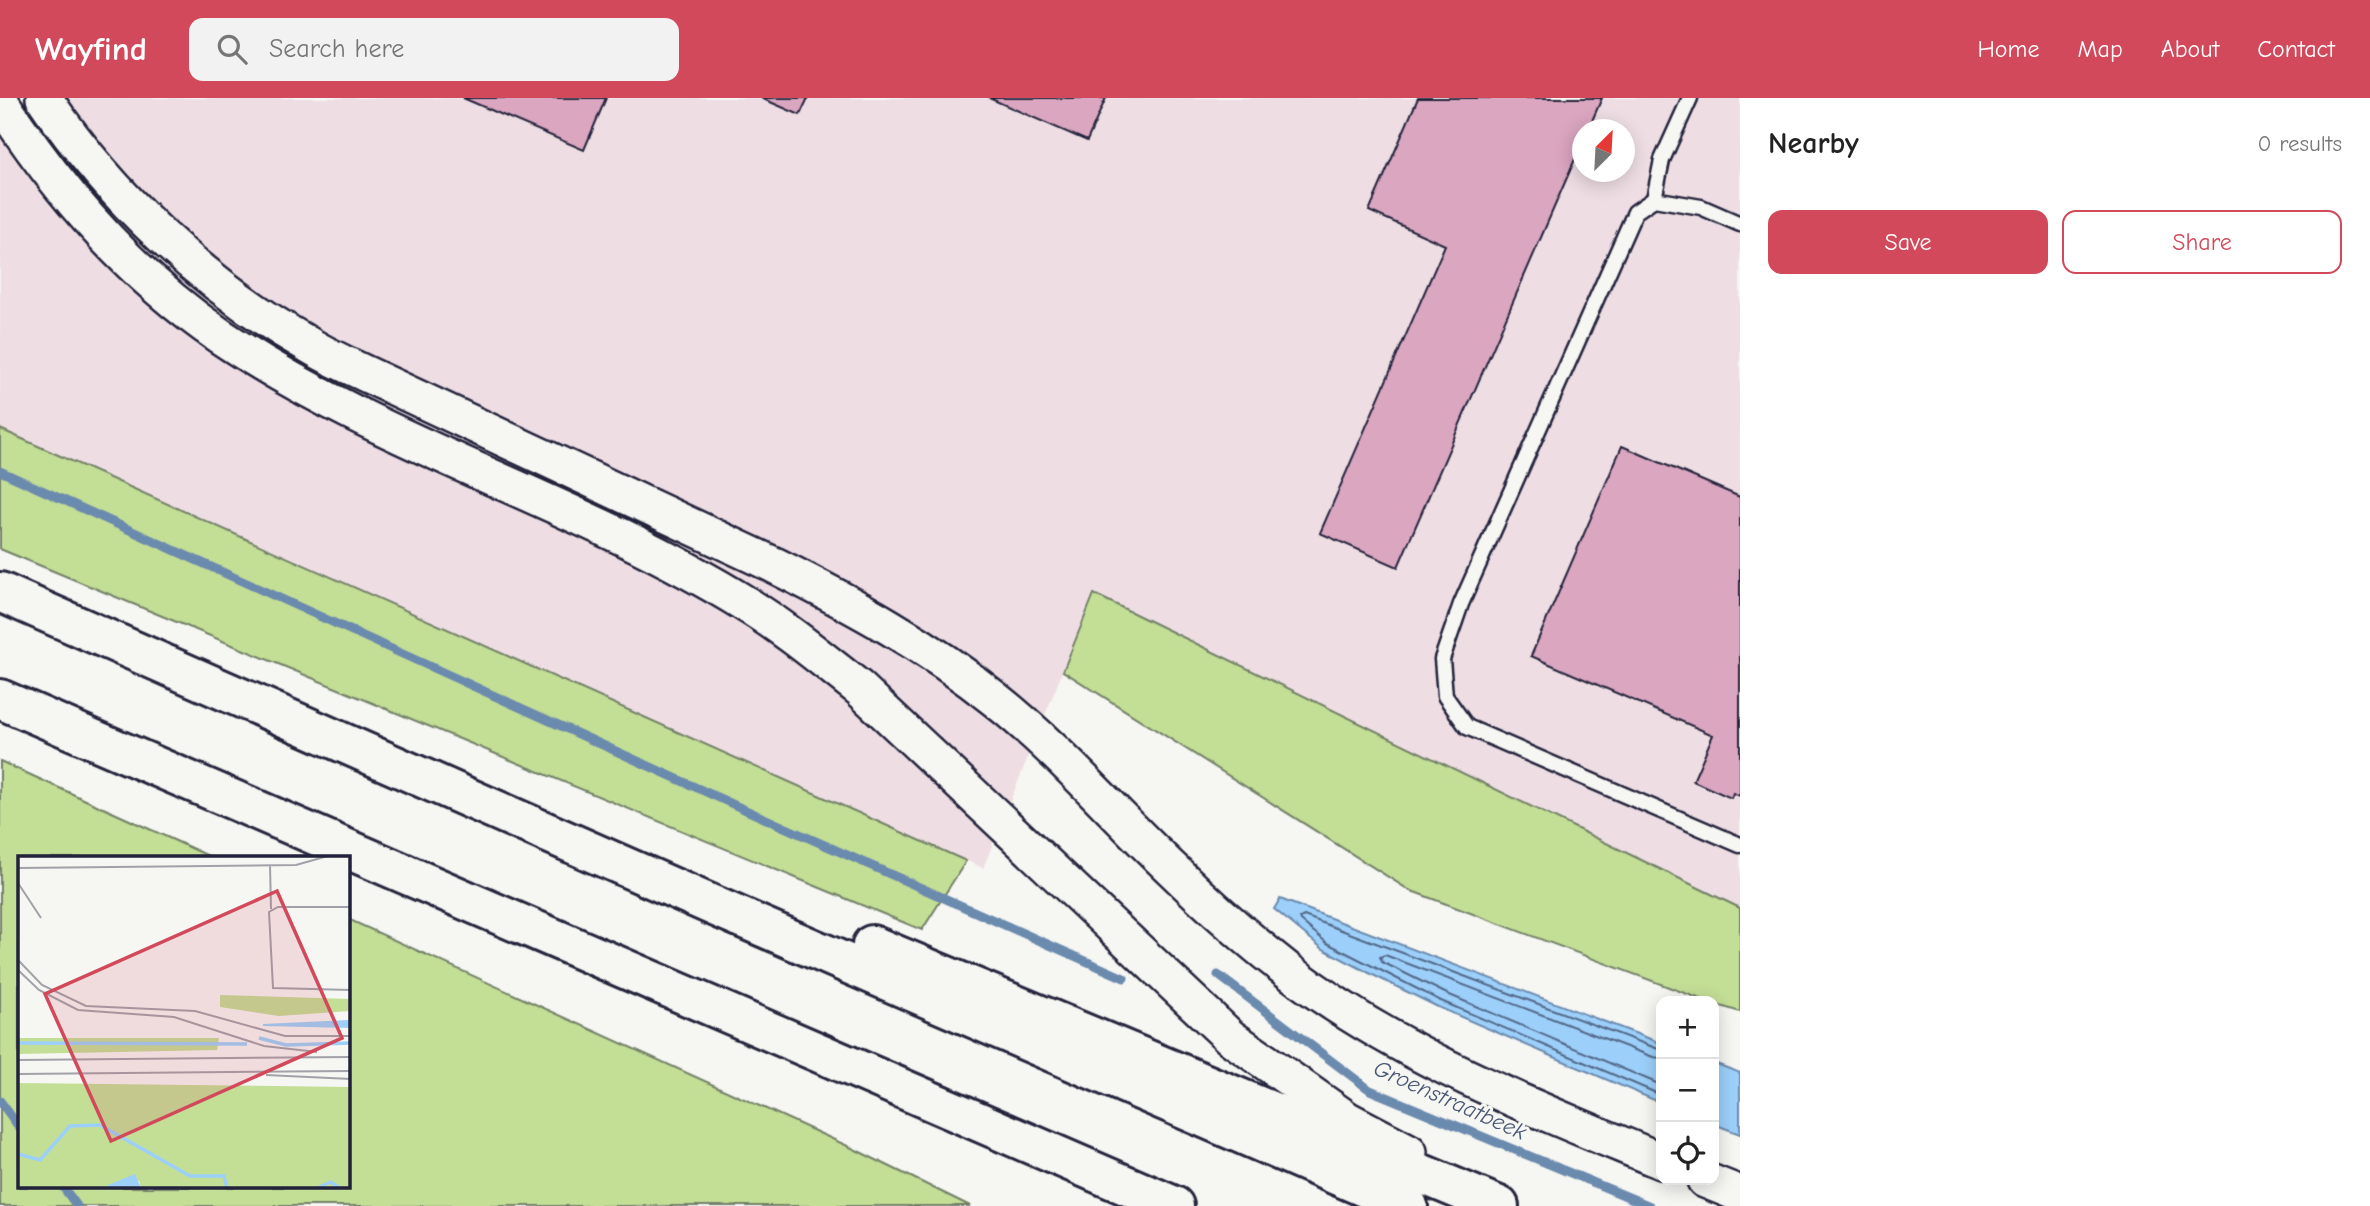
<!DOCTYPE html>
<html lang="en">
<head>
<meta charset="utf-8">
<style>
  body { margin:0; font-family:"Comic Neue",sans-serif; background:#f2f2f2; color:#222 }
  .controls { position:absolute; right:21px; bottom:21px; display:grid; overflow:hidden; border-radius:14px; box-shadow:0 4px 18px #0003 }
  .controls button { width:63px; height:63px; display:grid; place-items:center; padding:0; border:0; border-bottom:2px solid #e0e0e0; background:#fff; color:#222; font:35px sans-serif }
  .compass { position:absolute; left:1572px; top:21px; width:63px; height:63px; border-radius:50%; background:#fff; box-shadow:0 4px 18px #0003; rotate:24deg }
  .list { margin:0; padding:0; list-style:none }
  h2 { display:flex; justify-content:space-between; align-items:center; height:91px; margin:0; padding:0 28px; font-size:30px }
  h2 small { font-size:23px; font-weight:400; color:#767676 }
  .actions { display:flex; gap:14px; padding:21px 28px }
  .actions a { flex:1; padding:16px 0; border:2px solid #d1495b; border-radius:14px; text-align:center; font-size:24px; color:#d1495b }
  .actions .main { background:#d1495b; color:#fff }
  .icon { flex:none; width:38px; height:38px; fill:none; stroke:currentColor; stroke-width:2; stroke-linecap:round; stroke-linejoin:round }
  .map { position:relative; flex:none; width:1740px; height:1108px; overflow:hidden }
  header { display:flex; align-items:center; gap:42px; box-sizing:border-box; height:98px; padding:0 35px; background:#d1495b; color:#fff }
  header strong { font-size:33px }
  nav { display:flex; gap:38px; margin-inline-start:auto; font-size:24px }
  .search { width:490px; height:63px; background:#f2f2f2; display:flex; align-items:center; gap:18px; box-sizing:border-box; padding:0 24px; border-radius:14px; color:#767676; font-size:26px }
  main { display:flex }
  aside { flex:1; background:#fff }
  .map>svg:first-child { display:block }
  .built { fill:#eedee3; fill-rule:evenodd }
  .green { fill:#c3de95; stroke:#728068; stroke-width:2 }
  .water { fill:#9cd0fa; stroke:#6b8aae; stroke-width:2 }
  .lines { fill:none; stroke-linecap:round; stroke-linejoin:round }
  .shore { stroke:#536887; stroke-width:2 }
  .stream { stroke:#6b8aae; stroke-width:9 }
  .building { fill:#dba6c0; stroke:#22223b; stroke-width:2 }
  .service-casing { stroke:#22223b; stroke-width:19 }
  .tertiary-casing { stroke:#22223b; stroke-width:40 }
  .motorway-casing { stroke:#22223b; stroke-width:44 }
  .service { stroke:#f6f6f2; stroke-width:14 }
  .tertiary { stroke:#f6f6f2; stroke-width:35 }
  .motorway { stroke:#f6f6f2; stroke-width:38 }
  .labels { text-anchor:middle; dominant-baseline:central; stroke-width:6; stroke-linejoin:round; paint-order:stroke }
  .water-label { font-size:23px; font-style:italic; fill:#475674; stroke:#f6f6f2 }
  .inset-river { fill:none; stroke:#9cd0fa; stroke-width:3.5 }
  .inset-road { fill:none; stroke:#a1a1a9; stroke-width:2 }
  .view { fill:#d1495b; fill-opacity:0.15; stroke:#d1495b; stroke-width:3.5 }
  .inset-edge { fill:none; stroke:#22223b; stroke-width:3.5 }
</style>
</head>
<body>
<header>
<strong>Wayfind</strong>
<div class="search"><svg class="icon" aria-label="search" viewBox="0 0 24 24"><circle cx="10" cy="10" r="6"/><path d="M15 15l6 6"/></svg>Search here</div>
<nav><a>Home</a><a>Map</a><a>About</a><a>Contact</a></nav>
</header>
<main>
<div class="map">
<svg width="1740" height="1108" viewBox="0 0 1740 1108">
  <rect width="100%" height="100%" fill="#f6f6f2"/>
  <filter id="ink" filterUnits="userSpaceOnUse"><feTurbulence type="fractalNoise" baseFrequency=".0143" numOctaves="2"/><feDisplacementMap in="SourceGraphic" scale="14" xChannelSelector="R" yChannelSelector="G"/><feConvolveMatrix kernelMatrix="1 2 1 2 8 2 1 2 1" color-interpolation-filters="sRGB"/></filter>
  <g filter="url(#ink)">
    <path class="built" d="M0 0H1740V810L1094 496 983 770 0 331ZM1582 32H1624V74H1582Z"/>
    <g class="green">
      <path d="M0 331 966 763 922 832 0 451Z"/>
      <path d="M1094 496 1740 810V914L1714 906V903H1706L1409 792 1063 573Z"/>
      <path d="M0 663 213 760H19V1089H348V821L852 1050 970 1108H0Z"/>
    </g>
    <g class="water">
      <path d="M1280 801 1661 945V1005L1438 909 1377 879 1323 851 1274 811Z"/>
      <path d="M1714 965 1740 975V1036L1714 1026Z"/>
    </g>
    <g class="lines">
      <g class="shore">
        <path d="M1661 952 1304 818 1300 820 1301 823 1327 845 1441 903 1661 997"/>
        <path d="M1661 960 1653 959 1385 857 1380 859 1382 864 1445 895 1661 987"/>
      </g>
      <g class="stream">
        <path d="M0 373 739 709 1124 880"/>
        <path d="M1218 877 1370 992 1650 1108"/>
        <path d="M0 1003 19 1029"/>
        <path d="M63 1089 77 1108"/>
      </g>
    </g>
    <g class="building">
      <path d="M463 0H606L584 52Z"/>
      <path d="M761 0H808L800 17Z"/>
      <path d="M989 0H1106L1087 43Z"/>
      <path d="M1418 0H1602L1588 32H1582V45L1398 469 1320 435 1445 147 1369 113Z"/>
      <path d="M1622 348 1740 399V698L1733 695 1731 700 1693 683 1713 637 1531 558Z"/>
    </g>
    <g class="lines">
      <defs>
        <g id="service">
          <path d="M1654 101 1662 62 1690 0"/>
          <path d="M1740 126 1701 109 1654 101 1635 114 1461 506 1442 561 1445 598 1467 629 1740 747"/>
        </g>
        <g id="tertiary">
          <path d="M44 0C111 100 204 187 309 247 327 258 347 267 366 276L774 467C852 506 928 547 996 602 1060 653 1113 715 1172 771 1208 806 1246 840 1286 871 1398 958 1532 1009 1661 1063"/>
          <path d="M0 3C58 93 131 177 220 238 383 348 577 402 744 505 785 530 822 561 859 590L1230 939 1348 1022 1409 1054"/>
          <path d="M1705 1082 1740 1096"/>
        </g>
        <g id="motorway">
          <path d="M0 494 719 810 1408 1108"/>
          <path d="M0 601 1174 1108"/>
          <path d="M872 847 1499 1108"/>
        </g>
      </defs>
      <use href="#service" class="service-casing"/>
      <use href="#tertiary" class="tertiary-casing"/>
      <use href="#motorway" class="motorway-casing"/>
      <use href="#service" class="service"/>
      <use href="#tertiary" class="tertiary"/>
      <use href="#motorway" class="motorway"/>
    </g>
  </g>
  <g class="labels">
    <g class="water-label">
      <text transform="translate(1450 1002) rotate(24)">Groenstraatbeek</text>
    </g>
  </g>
  <g transform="translate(18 758)">
    <rect width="332" height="332" fill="#f6f6f2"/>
    <path d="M202 139 332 143V155L261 160 202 151ZM0 182H201L199 194 0 198ZM0 227 332 231V332H123L121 325 91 332H0Z" fill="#c3de95"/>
    <path d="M331 164 332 172 245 170V168ZM117 318 123 332H91L90 329Z" fill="#9cd0fa"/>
    <path class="inset-river" d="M241 182 268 189 333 187M0 187 229 188M0 298 22 304 52 270 82 269 172 320H206L209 332M299 332 313 326 321 332"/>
    <path class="inset-road" d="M252 9 253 53M0 12 278 9 310 0M0 12V27L23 62M333 51H260L251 56 255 132 333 134M0 104 24 129 68 150 177 155 267 180H333M0 114 21 134 60 154 156 161 246 190 299 196M0 204 333 201M0 218 333 215M248 219 333 223"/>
    <path class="view" d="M259 35 324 182 93 285 27 138Z"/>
    <rect width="332" height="332" class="inset-edge"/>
  </g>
</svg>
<div class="controls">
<button>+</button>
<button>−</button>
<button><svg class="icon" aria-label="locate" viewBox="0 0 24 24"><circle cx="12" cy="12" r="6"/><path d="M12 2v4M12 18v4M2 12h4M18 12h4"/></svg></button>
</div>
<svg class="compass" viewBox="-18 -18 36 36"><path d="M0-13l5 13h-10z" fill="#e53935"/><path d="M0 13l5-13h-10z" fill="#767676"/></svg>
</div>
<aside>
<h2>Nearby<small>0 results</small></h2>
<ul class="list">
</ul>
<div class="actions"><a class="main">Save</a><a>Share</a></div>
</aside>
</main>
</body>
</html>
